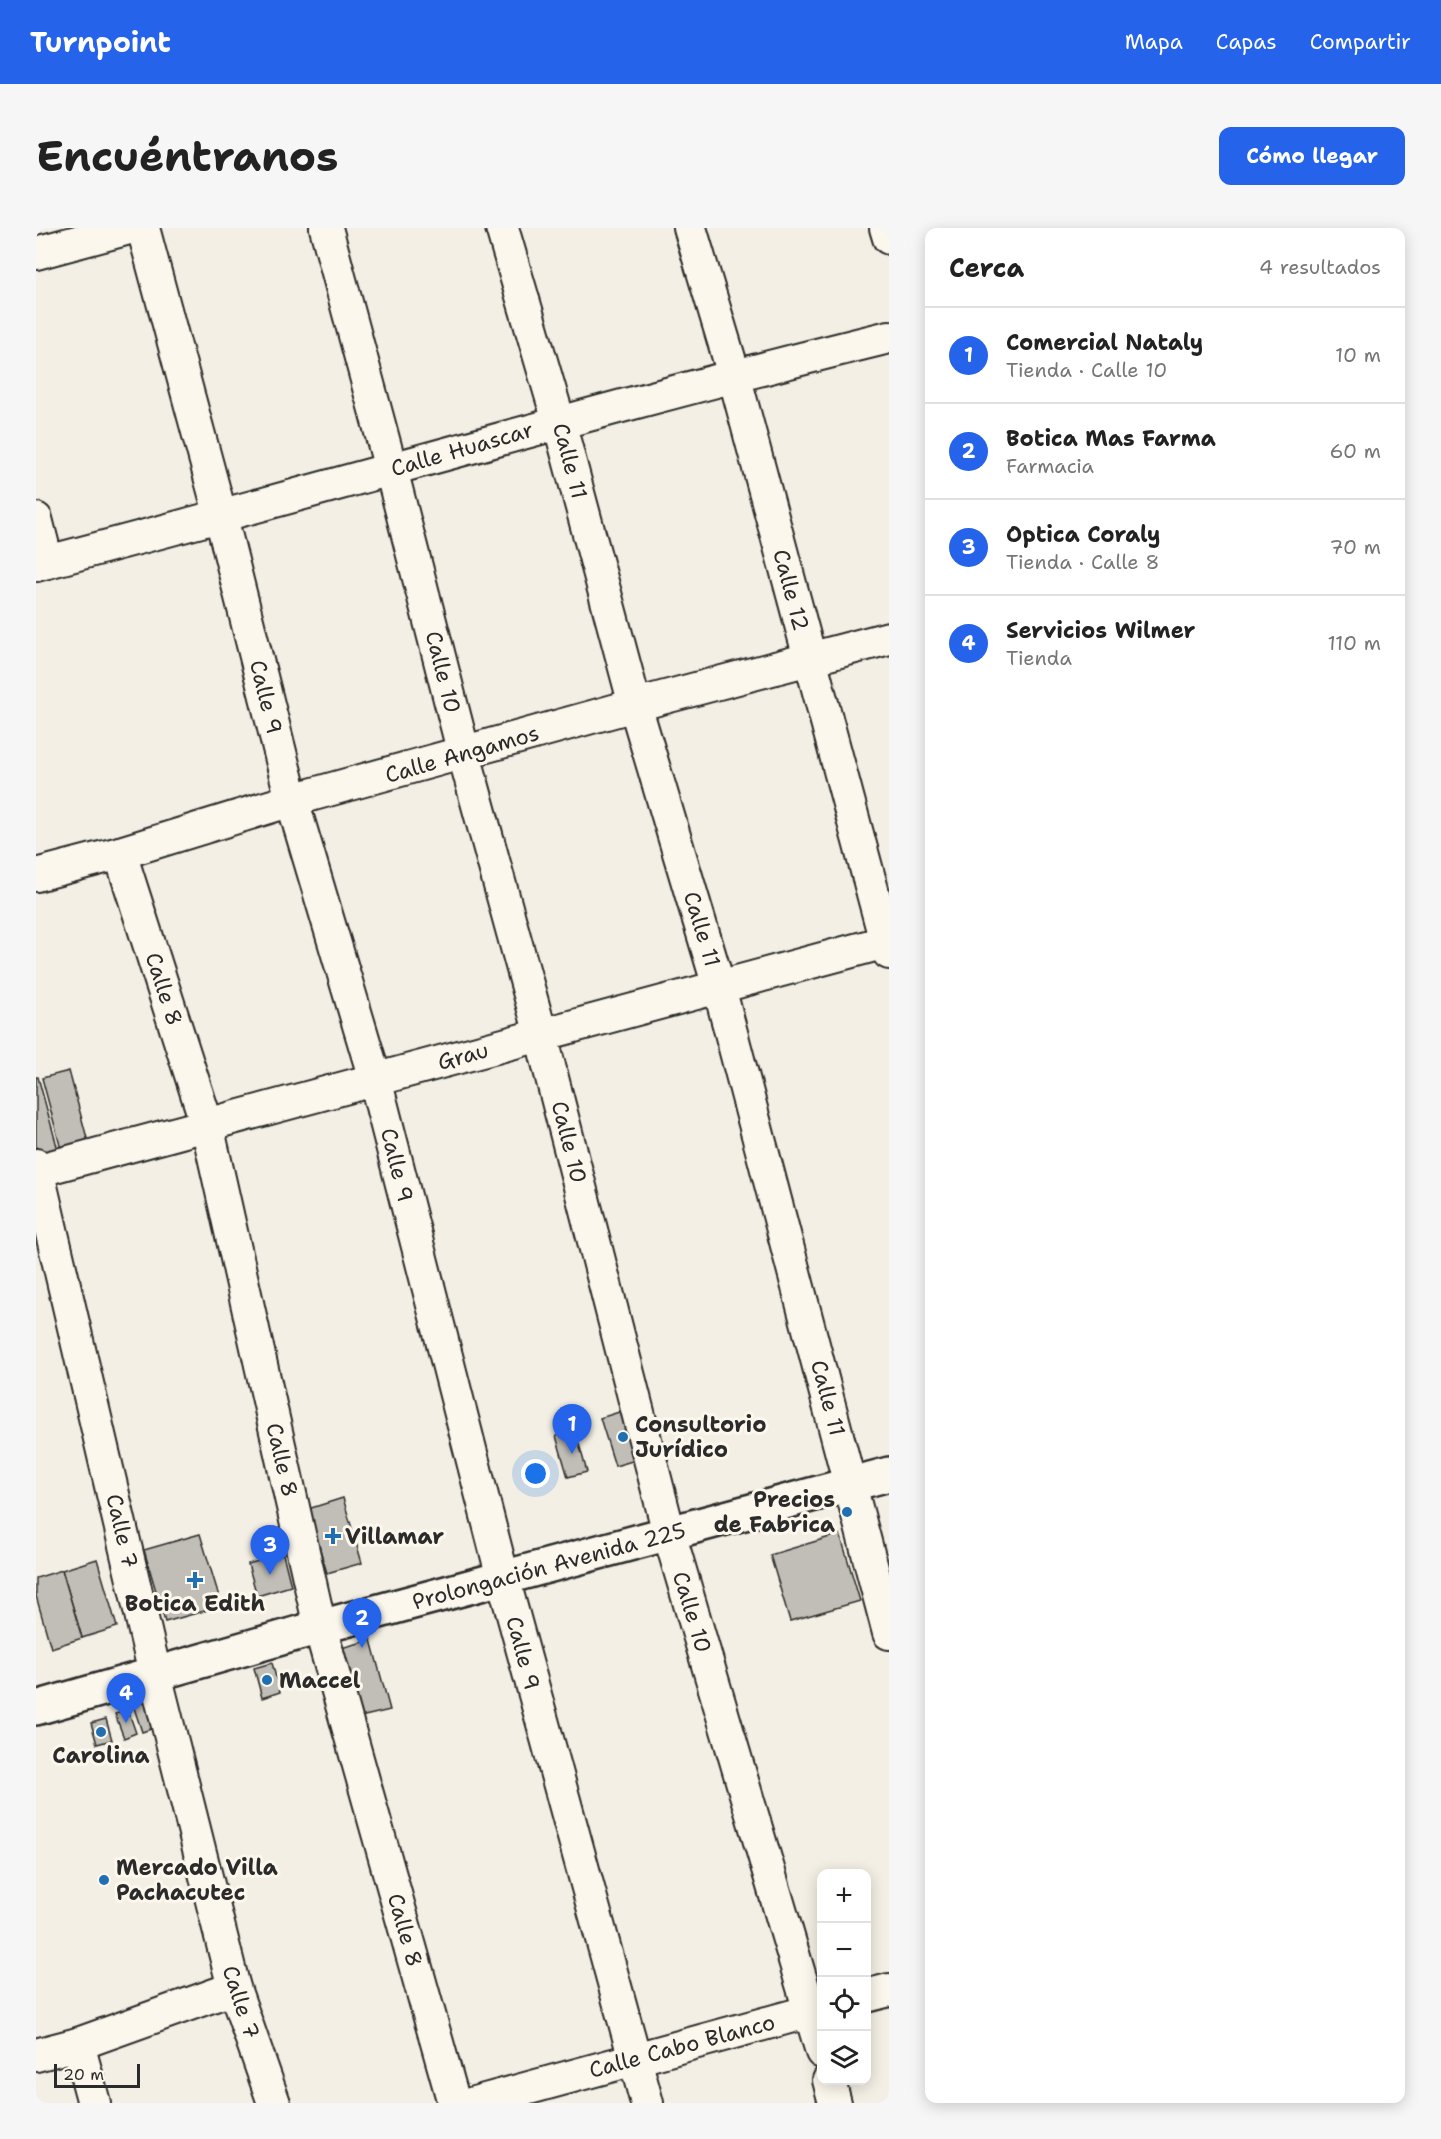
<!DOCTYPE html>
<html lang="es">
<head>
<meta charset="utf-8">
<style>
  body { margin:0; font-family:"Shantell Sans",sans-serif; background:#f6f6f6; color:#222 }
  .controls { position:absolute; right:18px; bottom:18px; display:grid; overflow:hidden; border-radius:12px; box-shadow:0 3px 15px #0003 }
  .controls button { width:54px; height:54px; display:grid; place-items:center; padding:0; border:0; border-bottom:2px solid #e0e0e0; background:#fff; color:#222; font:30px sans-serif }
  .scale { position:absolute; left:18px; bottom:15px; width:86px; box-sizing:border-box; padding-left:6px; border:3px solid #2b2b2b; border-top:0; font-size:16px; line-height:21px; white-space:nowrap; color:#2b2b2b; -webkit-text-stroke:4px #fbf7ec; paint-order:stroke }
  .you { position:absolute; left:500px; top:1246px; width:21px; height:21px; margin:-15px; border:4px solid #fff; border-radius:50%; background:#1a73e8; box-shadow:0 0 0 9px #1a73e833 }
  .badge { display:grid; place-items:center; width:39px; height:39px; border-radius:50%; background:#2563eb; color:#fff; font-size:20px; font-weight:700 }
  .pin { position:absolute; translate:-50% -50px; filter:drop-shadow(0 2px 3px #0008) }
  .pin::after { content:''; position:absolute; top:32px; width:21px; height:18px; background:inherit; clip-path:polygon(0 0,100% 0,50% 100%) }
  .list { margin:0; padding:0; list-style:none }
  h2 { display:flex; justify-content:space-between; align-items:center; height:78px; margin:0; padding:0 24px; font-size:26px }
  h2 small { font-size:20px; font-weight:400; color:#767676 }
  .list li { display:grid; grid-template-columns:39px 1fr auto; gap:18px; align-items:center; box-sizing:border-box; height:96px; padding:0 24px; border-top:2px solid #e0e0e0 }
  .list b { display:block; font-size:22px; white-space:nowrap }
  .list p { margin:0; font-size:20px; white-space:nowrap; color:#767676 }
  .list em { font-size:20px; font-style:normal; color:#767676 }
  .icon { flex:none; width:33px; height:33px; fill:none; stroke:currentColor; stroke-width:2; stroke-linecap:round; stroke-linejoin:round }
  .map { position:relative; flex:none; width:853px; height:1875px; overflow:hidden; border-radius:12px }
  header { display:flex; align-items:center; gap:36px; box-sizing:border-box; height:84px; padding:0 30px; background:#2563eb; color:#fff }
  header strong { font-size:28px }
  nav { display:flex; gap:33px; margin-inline-start:auto; font-size:21px }
  .intro { display:flex; align-items:center; justify-content:space-between; box-sizing:border-box; height:144px; padding:0 36px }
  h1 { margin:0; font-size:42px }
  .button { padding:15px 27px; border-radius:12px; background:#2563eb; color:#fff; font-size:21px; font-weight:700 }
  main { display:flex; gap:36px; padding:0 36px }
  aside { flex:1; background:#fff; border-radius:12px; box-shadow:0 3px 15px #0003 }
  .map>svg:first-child { display:block }
  .building { fill:#c0beb6; stroke:#2b2b2b; stroke-width:1.5 }
  .lines { fill:none; stroke-linecap:round; stroke-linejoin:round }
  .minor-casing { stroke:#2b2b2b; stroke-width:36 }
  .major-casing { stroke:#2b2b2b; stroke-width:38 }
  .minor { stroke:#fbf7ec; stroke-width:32 }
  .major { stroke:#fbf7ec; stroke-width:33 }
  .poi-dot { fill:#1f6fb2; stroke:#fbf7ec; stroke-width:2 }
  .labels { text-anchor:middle; dominant-baseline:central; stroke-width:6; stroke-linejoin:round; paint-order:stroke }
  .street-label { font-size:22px; fill:#2b2b2b; stroke:#fbf7ec }
  .poi-label { font-size:22px; font-weight:bold; fill:#2b2b2b; stroke:#fbf7ec; text-anchor:start }
</style>
</head>
<body>
<header>
<strong>Turnpoint</strong>
<nav><a>Mapa</a><a>Capas</a><a>Compartir</a></nav>
</header>
<div class="intro"><h1>Encuéntranos</h1><a class="button">Cómo llegar</a></div>
<main>
<div class="map">
<svg width="853" height="1875" viewBox="0 0 853 1875">
  <rect width="100%" height="100%" fill="#f3efe4"/>
  <filter id="ink" filterUnits="userSpaceOnUse"><feTurbulence type="fractalNoise" baseFrequency=".0167" numOctaves="2"/><feDisplacementMap in="SourceGraphic" scale="12" xChannelSelector="R" yChannelSelector="G"/><feConvolveMatrix kernelMatrix="1 2 1 2 8 2 1 2 1" color-interpolation-filters="sRGB"/></filter>
  <g filter="url(#ink)">
    <g class="building">
      <path d="M33 843 52 914 25 921 6 850Z"/>
      <path d="M0 849H2L22 922 0 928Z"/>
      <path d="M596 1180 610 1229 579 1238 564 1190Z"/>
      <path d="M539 1202 551 1244 532 1249 520 1208Z"/>
      <path d="M307 1270 326 1335 291 1345 272 1281Z"/>
      <path d="M164 1306 186 1378 129 1394 108 1322Z"/>
      <path d="M804 1306 824 1373 754 1393 734 1327Z"/>
      <path d="M247 1326 255 1358 221 1368 212 1336Z"/>
      <path d="M61 1331 81 1399 46 1410 26 1342Z"/>
      <path d="M26 1342 46 1410 15 1420 0 1368V1350Z"/>
      <path d="M335 1412 354 1482 320 1490 301 1421Z"/>
      <path d="M236 1435 244 1464 226 1470 218 1440Z"/>
      <path d="M118 1471 127 1497 106 1504 97 1477Z"/>
      <path d="M92 1482 100 1505 88 1510 79 1486Z"/>
      <path d="M70 1491 76 1512 61 1516 55 1495Z"/>
    </g>
    <g class="lines">
      <defs>
        <g id="minor">
          <path d="M107 0 185 289 256 572 339 851 467 1350 611 1875"/>
          <path d="M290 0 355 241 428 526 505 807 633 1305 786 1824"/>
          <path d="M466 0 523 194 599 477 683 759 853 1405"/>
          <path d="M654 0 698 147 853 725"/>
          <path d="M850 0 853 10"/>
          <path d="M0 25 93 0"/>
          <path d="M0 291 11 334"/>
          <path d="M0 337C285 263 567 179 853 109"/>
          <path d="M84 625 171 897 284 1399 418 1875"/>
          <path d="M0 647 84 625 256 572 599 477 853 410"/>
          <path d="M0 937 119 1446 198 1760 238 1875"/>
          <path d="M0 943 853 713"/>
          <path d="M830 1768 853 1762"/>
          <path d="M42 1816 58 1875"/>
          <path d="M0 1827 42 1816 198 1760"/>
          <path d="M793 1852 799 1875"/>
          <path d="M438 1875 786 1780"/>
        </g>
        <path id="major" d="M0 1480 284 1399 853 1246"/>
      </defs>
      <use href="#minor" class="minor-casing"/>
      <use href="#major" class="major-casing"/>
      <use href="#minor" class="minor"/>
      <use href="#major" class="major"/>
    </g>
  </g>
  <g class="poi-dot">
    <circle cx="587" cy="1209" r="6"/>
    <circle cx="811" cy="1284" r="6"/>
    <path d="M294 1299h6v6h6v6h-6v6h-6v-6h-6v-6h6z"/>
    <path d="M156 1343h6v6h6v6h-6v6h-6v-6h-6v-6h6z"/>
    <circle cx="231" cy="1452" r="6"/>
    <circle cx="65" cy="1504" r="6"/>
    <circle cx="68" cy="1652" r="6"/>
  </g>
  <g class="labels">
    <g class="street-label">
      <text transform="translate(426 221) rotate(-16)">Calle Huascar</text>
      <text transform="translate(534 233) rotate(75)">Calle 11</text>
      <text transform="translate(755 362) rotate(75)">Calle 12</text>
      <text transform="translate(407 444) rotate(76)">Calle 10</text>
      <text transform="translate(230 469) rotate(76)">Calle 9</text>
      <text transform="translate(426 526) rotate(-16)">Calle Angamos</text>
      <text transform="translate(666 701) rotate(73)">Calle 11</text>
      <text transform="translate(128 761) rotate(72)">Calle 8</text>
      <text transform="translate(427 828) rotate(-15)">Grau</text>
      <text transform="translate(533 914) rotate(76)">Calle 10</text>
      <text transform="translate(361 937) rotate(76)">Calle 9</text>
      <text transform="translate(792 1170) rotate(75)">Calle 11</text>
      <text transform="translate(246 1232) rotate(77)">Calle 8</text>
      <text transform="translate(86 1303) rotate(77)">Calle 7</text>
      <text transform="translate(513 1338) rotate(-15)">Prolongación Avenida 225</text>
      <text transform="translate(656 1384) rotate(73)">Calle 10</text>
      <text transform="translate(487 1425) rotate(75)">Calle 9</text>
      <text transform="translate(369 1702) rotate(74)">Calle 8</text>
      <text transform="translate(205 1774) rotate(72)">Calle 7</text>
      <text transform="translate(646 1818) rotate(-15)">Calle Cabo Blanco</text>
    </g>
    <g class="poi-label">
      <text x="599" y="1196">Consultorio<tspan x="599" dy="25">Jurídico</tspan></text>
      <text x="799" y="1271" text-anchor="end">Precios<tspan x="799" dy="25">de Fabrica</tspan></text>
      <text x="309" y="1308">Villamar</text>
      <text x="159" y="1375" text-anchor="middle">Botica Edith</text>
      <text x="243" y="1452">Maccel</text>
      <text x="65" y="1527" text-anchor="middle">Carolina</text>
      <text x="80" y="1639">Mercado Villa<tspan x="80" dy="25">Pachacutec</tspan></text>
    </g>
  </g>
</svg>
<div class="controls">
<button>+</button>
<button>−</button>
<button><svg class="icon" aria-label="locate" viewBox="0 0 24 24"><circle cx="12" cy="12" r="6"/><path d="M12 2v4M12 18v4M2 12h4M18 12h4"/></svg></button>
<button><svg class="icon" aria-label="layers" viewBox="0 0 24 24"><path d="M12 4l9 5-9 5-9-5zM3 14l9 5 9-5"/></svg></button>
</div>
<div class="scale">20 m</div>
<div class="you"></div>
<div class="pin badge" style="left:536px;top:1226px">1</div>
<div class="pin badge" style="left:326px;top:1420px">2</div>
<div class="pin badge" style="left:234px;top:1347px">3</div>
<div class="pin badge" style="left:90px;top:1495px">4</div>
</div>
<aside>
<h2>Cerca<small>4 resultados</small></h2>
<ul class="list">
<li><span class="badge">1</span><div><b>Comercial Nataly</b><p>Tienda · Calle 10</p></div><em>10 m</em></li>
<li><span class="badge">2</span><div><b>Botica Mas Farma</b><p>Farmacia</p></div><em>60 m</em></li>
<li><span class="badge">3</span><div><b>Optica Coraly</b><p>Tienda · Calle 8</p></div><em>70 m</em></li>
<li><span class="badge">4</span><div><b>Servicios Wilmer</b><p>Tienda</p></div><em>110 m</em></li>
</ul>
</aside>
</main>
</body>
</html>
